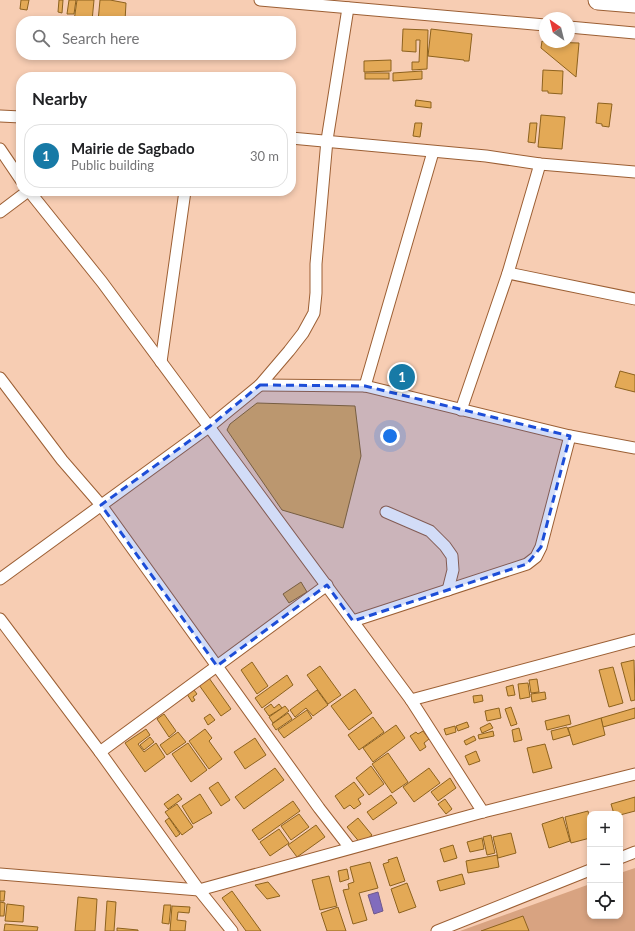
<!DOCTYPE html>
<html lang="en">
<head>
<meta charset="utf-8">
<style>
  body { margin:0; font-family:Lato,sans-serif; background:#f2f2f2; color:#202124 }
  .controls { position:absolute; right:12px; bottom:12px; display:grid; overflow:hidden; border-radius:8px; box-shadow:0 2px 6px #0003 }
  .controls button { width:36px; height:36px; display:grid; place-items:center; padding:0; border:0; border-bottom:1px solid #e0e0e0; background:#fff; color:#202124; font:20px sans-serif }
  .compass { position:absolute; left:539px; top:12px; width:36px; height:36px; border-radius:50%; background:#fff; box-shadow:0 2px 6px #0003; rotate:325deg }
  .you { position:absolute; left:390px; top:436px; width:14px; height:14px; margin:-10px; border:3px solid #fff; border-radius:50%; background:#1a73e8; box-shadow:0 0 0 6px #1a73e833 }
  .badge { display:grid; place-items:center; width:26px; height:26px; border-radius:50%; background:#177aa6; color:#fff; font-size:13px; font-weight:700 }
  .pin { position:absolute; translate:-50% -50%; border:2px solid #fff; box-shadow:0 1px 4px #0006 }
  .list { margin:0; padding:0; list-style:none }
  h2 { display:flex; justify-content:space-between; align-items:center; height:52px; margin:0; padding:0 16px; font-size:17px }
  h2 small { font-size:13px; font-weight:400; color:#757577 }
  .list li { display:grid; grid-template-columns:26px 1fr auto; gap:12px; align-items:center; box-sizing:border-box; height:64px; margin:0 8px 8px; padding:0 8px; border:1px solid #e0e0e0; border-radius:16px }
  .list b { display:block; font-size:15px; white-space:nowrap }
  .list p { margin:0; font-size:13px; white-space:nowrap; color:#757577 }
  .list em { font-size:13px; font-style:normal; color:#757577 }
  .icon { flex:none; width:22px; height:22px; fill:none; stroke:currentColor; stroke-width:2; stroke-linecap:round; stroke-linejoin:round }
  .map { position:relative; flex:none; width:635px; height:931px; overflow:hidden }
  .search { position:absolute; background:#fff; box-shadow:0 2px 6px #0003; left:16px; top:16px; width:280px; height:44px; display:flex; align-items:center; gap:10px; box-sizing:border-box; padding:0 14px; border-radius:16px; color:#757577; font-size:15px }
  .panel { position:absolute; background:#fff; box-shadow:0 2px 6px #0003; left:16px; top:72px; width:280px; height:124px; border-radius:16px }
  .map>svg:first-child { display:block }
  .green { fill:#d8a381 }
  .water { fill:#816cbd; stroke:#6f588c }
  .building { fill:#e3a956; stroke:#8d621e }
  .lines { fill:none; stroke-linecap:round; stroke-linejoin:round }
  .minor-casing { stroke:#9c5f34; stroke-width:13 }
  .trunk-casing { stroke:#9c5f34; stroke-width:21 }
  .minor { stroke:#fff; stroke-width:11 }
  .trunk { stroke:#fff; stroke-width:19 }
  .marked { fill:#1d4ed8; fill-opacity:0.2; stroke:#1d4ed8; stroke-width:3; stroke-dasharray:8 5; stroke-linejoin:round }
</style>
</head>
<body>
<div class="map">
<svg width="635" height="931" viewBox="0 0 635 931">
  <rect width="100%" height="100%" fill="#f7cdb3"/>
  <path class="green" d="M635 868V931H460L590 884V916H620V873Z"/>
  <path class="water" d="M378 892 383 911 374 914 368 895Z"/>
  <g class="building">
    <path d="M21 0H29L27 10 20 9Z"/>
    <path d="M59 0H63L62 13 58 12Z"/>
    <path d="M69 0H76L74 14H67Z"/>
    <path d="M77 0H94L92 21H74Z"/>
    <path d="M100 0H110L126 3 125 21H98Z"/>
    <path d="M403 29 428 30 427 69 412 70V62H419L420 40H416V52L402 51Z"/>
    <path d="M431 29 472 34 469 61H464V60L428 56Z"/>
    <path d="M542 41 545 42 579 43 576 77 541 48Z"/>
    <path d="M391 60V71L364 72V61Z"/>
    <path d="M543 70 563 71 562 94 548 93V91H542Z"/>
    <path d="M422 71V79L393 81V73Z"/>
    <rect x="365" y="73" width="24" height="6"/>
    <path d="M416 100 431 102V108L415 106Z"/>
    <path d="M598 103 612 104 609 127 602 126V124L596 123Z"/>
    <path d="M541 115 565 117 562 149 538 147Z"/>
    <path d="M415 123H422L420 137 413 136Z"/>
    <path d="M530 123H537L535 143 528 142Z"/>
    <path d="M620 371 635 375V392L615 387Z"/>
    <path d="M257 403 355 406 361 456 343 528 282 510 227 430 230 424Z"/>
    <path d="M301 582 307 592 289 603 283 594Z"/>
    <path d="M634 660 635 700 631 701 621 663Z"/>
    <path d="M252 662 268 686 257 694 241 670Z"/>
    <path d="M320 666 341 695 328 704 307 675Z"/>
    <path d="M613 667 623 703 609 707 599 670Z"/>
    <path d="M287 675 293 685 262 708 255 698Z"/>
    <path d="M209 678 231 709 221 716 199 685Z"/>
    <path d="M537 679 539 692 531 693 529 680Z"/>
    <path d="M528 683 530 697 520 699 518 684Z"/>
    <path d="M513 685 515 695 508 696 506 687Z"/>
    <path d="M355 689 372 713 349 730 331 706Z"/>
    <path d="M194 690 197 694 193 697 195 700 192 702 187 694Z"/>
    <path d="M317 690 328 705 313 716 306 708 295 717 290 710Z"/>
    <path d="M545 692 546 699 532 702 531 694Z"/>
    <path d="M482 695 483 701 474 703 473 696Z"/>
    <path d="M271 704 274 708 279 704 282 708 269 716 264 709Z"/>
    <path d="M285 706 289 711 273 723 269 717Z"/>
    <path d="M511 707 517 724 511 726 505 709Z"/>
    <path d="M499 708 501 718 487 721 485 711Z"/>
    <path d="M635 708V718L603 727 601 718Z"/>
    <path d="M307 710 312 718 284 738 278 730Z"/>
    <path d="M288 713 292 719 276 730 272 724Z"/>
    <path d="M164 714 176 731 169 737 157 719Z"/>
    <path d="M210 714 215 720 208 725 204 718Z"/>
    <path d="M569 715 571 724 547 730 545 721Z"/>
    <path d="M373 717 384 732 359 750 348 735Z"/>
    <path d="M601 718 605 735 573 745 568 728Z"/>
    <path d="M467 722 469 727 458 731 456 726Z"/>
    <path d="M490 723 493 728 482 733 480 728Z"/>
    <path d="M396 725 405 738 373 762 363 748Z"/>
    <path d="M455 726 456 732 446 735 444 729Z"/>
    <path d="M567 727 570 735 553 740 551 731Z"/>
    <path d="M519 728 522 740 514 742 512 730Z"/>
    <path d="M146 729 150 735 138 744 144 752 156 743 165 757 145 772 125 743Z"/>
    <path d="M205 729 212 738 209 741 222 759 209 769 189 741Z"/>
    <path d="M423 731 429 739 424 743 426 747 420 751 410 736 416 732 418 734Z"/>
    <path d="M493 731 494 736 479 739 478 735Z"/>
    <path d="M178 732 186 742 167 755 160 745Z"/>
    <path d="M474 736 476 740 466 745 464 741Z"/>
    <path d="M150 737 154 742 144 750 140 745Z"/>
    <path d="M255 738 266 755 245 769 234 752Z"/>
    <path d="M188 743 207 770 191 782 172 754Z"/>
    <path d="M545 744 552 768 533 773 527 748Z"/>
    <path d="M476 751 480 761 469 765 465 756Z"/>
    <path d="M388 753 408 782 392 793 372 764Z"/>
    <path d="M371 766 384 784 369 795 356 778Z"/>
    <path d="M275 768 284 780 244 809 235 797Z"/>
    <path d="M429 768 440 783 414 802 403 787Z"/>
    <path d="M450 778 456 788 438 801 431 792Z"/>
    <path d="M218 782 230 800 221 806 209 788Z"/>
    <path d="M354 782 364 795 358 799 361 804 354 809 350 805 344 809 335 796Z"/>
    <path d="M178 794 182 799 168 809 164 804Z"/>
    <path d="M200 794 212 813 193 824 182 806Z"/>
    <path d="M391 795 397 803 373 820 367 812Z"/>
    <path d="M635 797V811L620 815V814H614L611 804Z"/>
    <path d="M445 799 452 809 446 814 438 804Z"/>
    <path d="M293 801 300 811 259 840 252 830Z"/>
    <path d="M177 804 193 827 182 835 165 812Z"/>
    <path d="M588 811 590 820V838L571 843 565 817Z"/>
    <path d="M299 814 309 827 291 840 281 826Z"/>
    <path d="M563 817 570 841 549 848 542 824Z"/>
    <path d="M169 818 180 834 176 837 165 821Z"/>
    <path d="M358 818 372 835 361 844 347 827Z"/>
    <path d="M316 825 325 837 297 857 288 845Z"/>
    <path d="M279 829 289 843 270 856 260 842Z"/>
    <path d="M511 833 516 853 498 858 493 837Z"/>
    <path d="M491 835 495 853 487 855 483 837Z"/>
    <path d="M482 838 484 849 470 852 467 842Z"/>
    <path d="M453 845 457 858 444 862 440 849Z"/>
    <path d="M497 855 499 867 468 873 466 861Z"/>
    <path d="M397 857 405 881 390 886 383 864 389 862 388 860Z"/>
    <path d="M370 862 378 888 359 893 367 920 353 924 343 890 349 889 348 884 354 882 350 867Z"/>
    <path d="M347 869 349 879 340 882 338 871Z"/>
    <path d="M462 874 465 884 440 891 437 881Z"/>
    <path d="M329 876 337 906 320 910 312 880Z"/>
    <path d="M268 882 280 896 267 899 255 885Z"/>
    <path d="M407 883 416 907 399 913 391 889Z"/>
    <path d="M0 891H5L4 901H0Z"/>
    <path d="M232 891 261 931H246L222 898Z"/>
    <path d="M78 897 97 899 95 931H75Z"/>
    <path d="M107 901 116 902 114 931H105Z"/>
    <path d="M0 902 5 903 4 916H0Z"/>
    <path d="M7 904 24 906 23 922 5 921Z"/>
    <path d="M164 905H171L169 924 162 923Z"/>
    <path d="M172 906 190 907 189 913 178 912 177 920 186 921 185 931H170Z"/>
    <path d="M338 907 346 931H327L321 913Z"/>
    <path d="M523 916 529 931H481Z"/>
    <path d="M5 924 38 927 37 931H4Z"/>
    <path d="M117 928 138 930V931H117Z"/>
  </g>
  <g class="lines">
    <defs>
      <g id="minor">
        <path d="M260 0 545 25"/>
        <path d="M569 27 635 33"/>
        <path d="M0 116 21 117"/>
        <path d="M291 138 486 156 540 164 635 172"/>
        <path d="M0 149 21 180"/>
        <path d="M29 191 102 282 411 700 483 812"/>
        <path d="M0 212 28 191"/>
        <path d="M508 273 635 299"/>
        <path d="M161 362 185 191"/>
        <path d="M0 378 62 460 101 505 319 808 350 848"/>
        <path d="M260 385 365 386 570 436 635 448"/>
        <path d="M365 386 433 152"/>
        <path d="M461 410 508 273 540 164"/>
        <path d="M386 512 430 531 445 546 452 556 453 570 448 590"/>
        <path d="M0 579 210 426 260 385 289 351 303 333 314 313 316 293V264L327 140 348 8"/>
        <path d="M0 619 100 752 199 890 232 931"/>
        <path d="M353 621 527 564 536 557 541 547 570 436"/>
        <path d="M411 700 635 640"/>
        <path d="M100 752 327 585"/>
        <path d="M620 858 635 852"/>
        <path d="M0 874 199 890 483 812 635 774"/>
        <path d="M437 931 590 870"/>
      </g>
      <path id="trunk" d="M598 0 635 3"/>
    </defs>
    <use href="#minor" class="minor-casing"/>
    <use href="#trunk" class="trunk-casing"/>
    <use href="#minor" class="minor"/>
    <use href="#trunk" class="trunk"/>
  </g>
  <path class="marked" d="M260 385 365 386 570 436 541 547 527 564 353 621 327 585 217 666 101 505 210 426Z"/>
</svg>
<div class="controls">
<button>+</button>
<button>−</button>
<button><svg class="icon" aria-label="locate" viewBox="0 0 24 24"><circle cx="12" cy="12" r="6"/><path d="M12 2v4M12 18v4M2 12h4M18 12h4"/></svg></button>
</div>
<svg class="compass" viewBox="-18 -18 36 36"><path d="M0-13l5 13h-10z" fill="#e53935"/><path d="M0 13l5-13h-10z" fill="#757577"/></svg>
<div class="you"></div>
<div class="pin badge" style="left:402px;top:377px">1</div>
<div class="search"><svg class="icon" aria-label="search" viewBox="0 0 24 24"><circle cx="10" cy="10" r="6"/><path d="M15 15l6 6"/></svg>Search here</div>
<section class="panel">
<h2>Nearby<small></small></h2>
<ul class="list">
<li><span class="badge">1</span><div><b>Mairie de Sagbado</b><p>Public building</p></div><em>30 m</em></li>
</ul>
</section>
</div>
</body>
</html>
